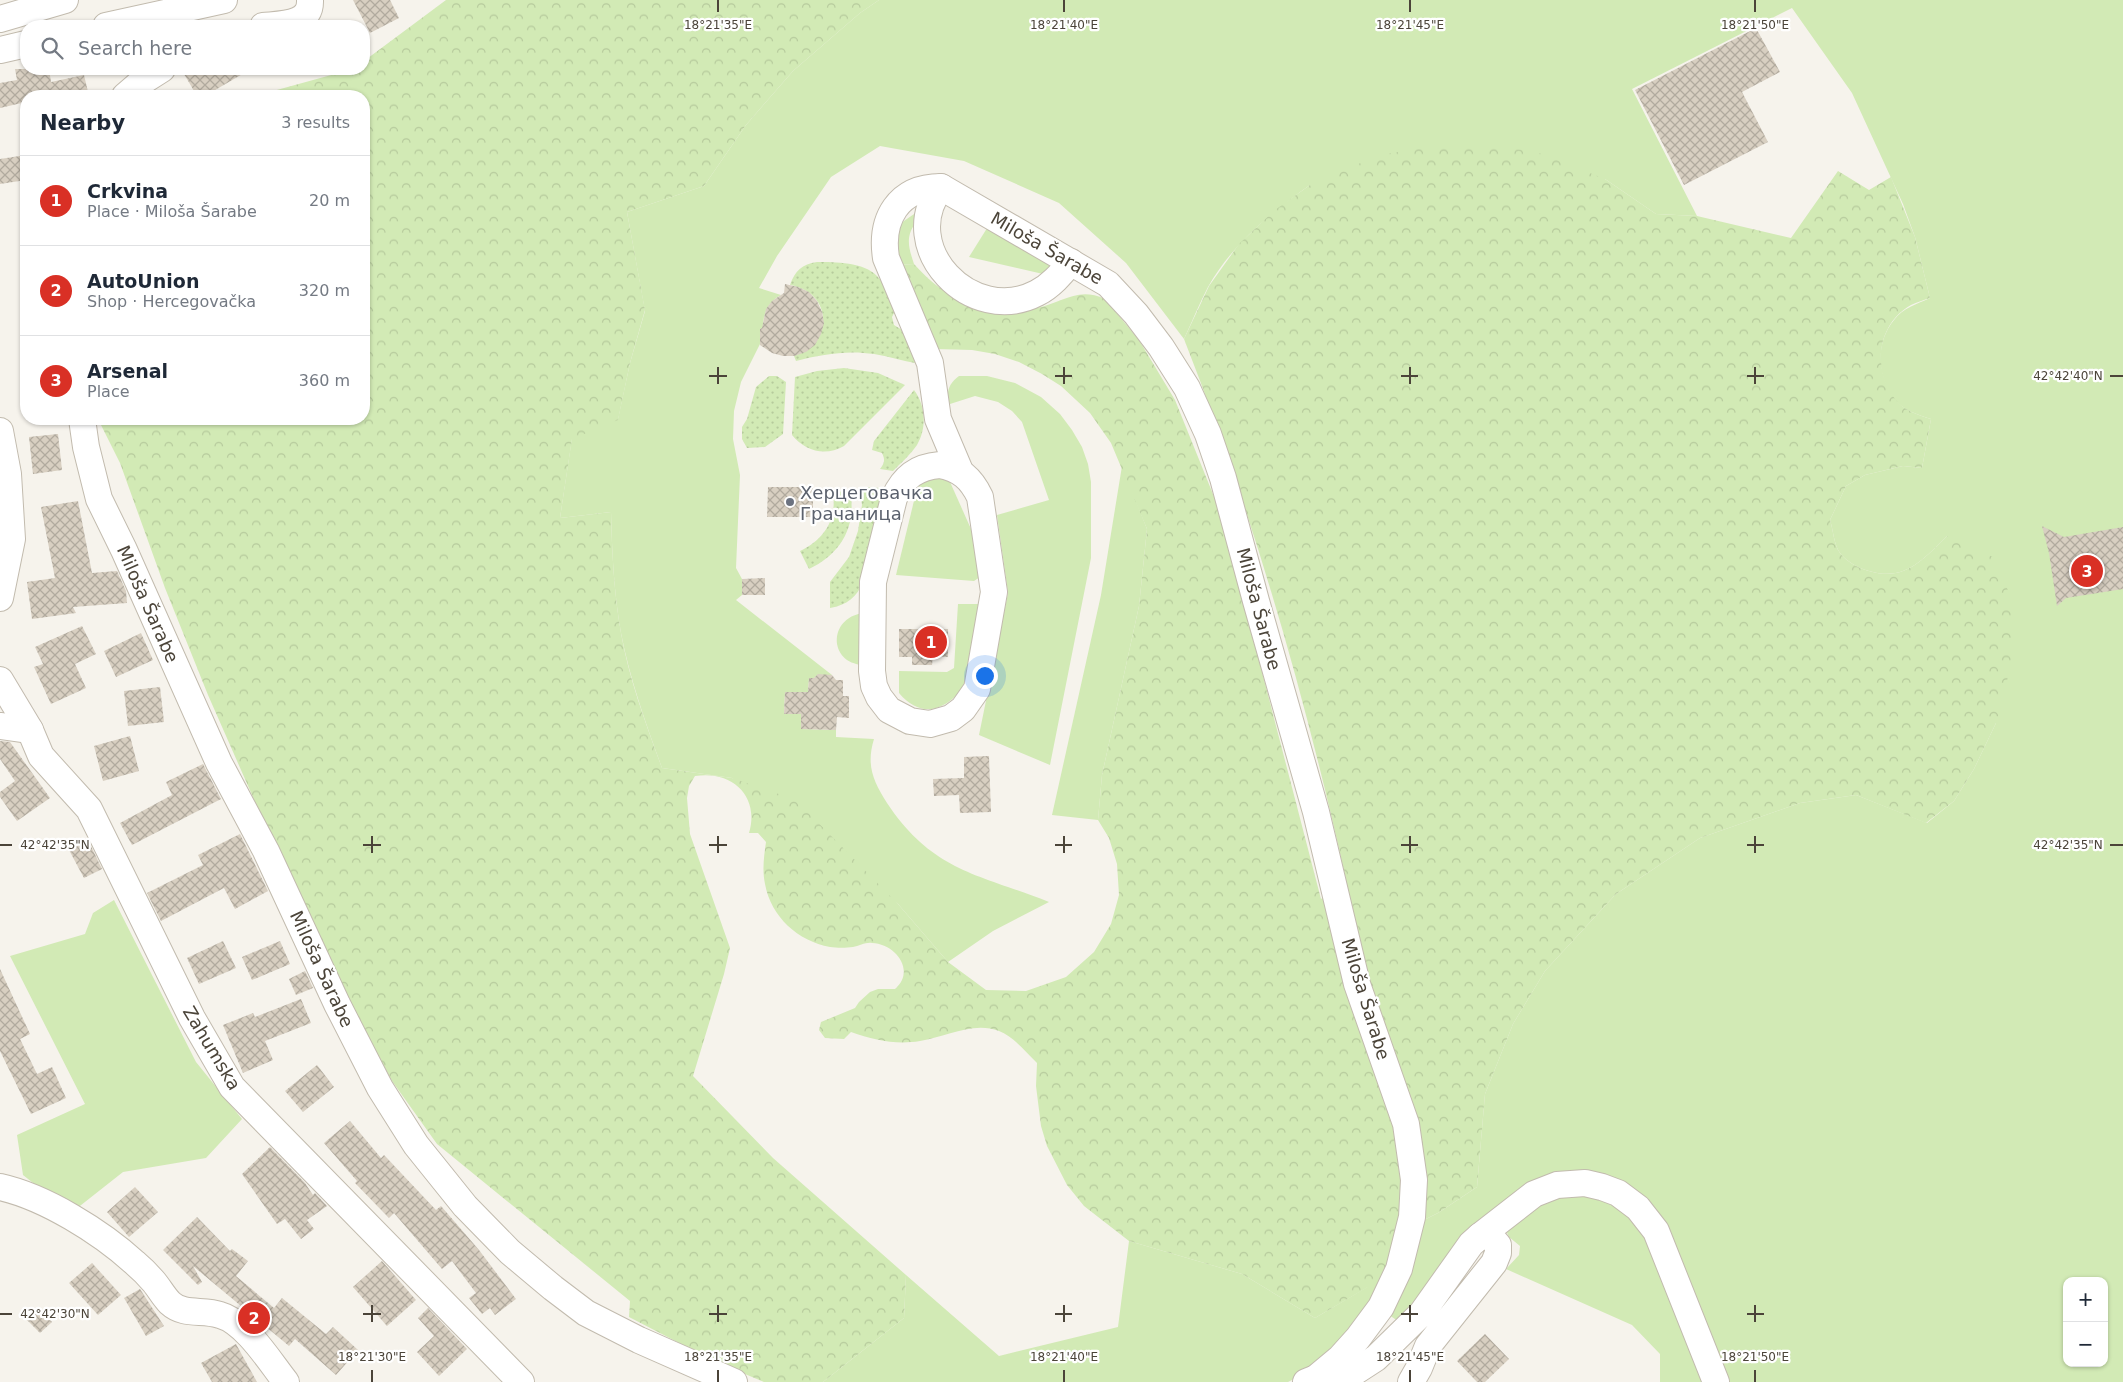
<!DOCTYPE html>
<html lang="en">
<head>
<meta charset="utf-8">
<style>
  body { margin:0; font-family:"DejaVu Sans",sans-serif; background:#f2f2f3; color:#1f2937 }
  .controls { position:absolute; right:15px; bottom:15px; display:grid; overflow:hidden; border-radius:10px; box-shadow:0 1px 4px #0004 }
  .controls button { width:45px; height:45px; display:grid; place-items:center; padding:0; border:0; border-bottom:1px solid #e0e1e3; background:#fff; color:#1f2937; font:25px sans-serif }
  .you { position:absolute; left:984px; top:675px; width:18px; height:18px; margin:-12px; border:4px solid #fff; border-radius:50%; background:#1a73e8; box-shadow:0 0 0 8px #1a73e833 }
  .badge { display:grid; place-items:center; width:32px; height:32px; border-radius:50%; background:#d93025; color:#fff; font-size:16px; font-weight:700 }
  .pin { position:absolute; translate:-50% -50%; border:2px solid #fff; box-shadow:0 1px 5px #0006 }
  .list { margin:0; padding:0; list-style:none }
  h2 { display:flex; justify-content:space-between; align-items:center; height:65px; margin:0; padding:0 20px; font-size:21px }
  h2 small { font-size:16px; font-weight:400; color:#747a83 }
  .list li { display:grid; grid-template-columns:32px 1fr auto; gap:15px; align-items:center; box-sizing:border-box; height:90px; padding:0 20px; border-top:1px solid #e0e1e3 }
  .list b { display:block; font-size:19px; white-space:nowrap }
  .list p { margin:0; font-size:16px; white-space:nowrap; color:#747a83 }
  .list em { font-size:16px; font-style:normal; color:#747a83 }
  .icon { flex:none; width:28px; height:28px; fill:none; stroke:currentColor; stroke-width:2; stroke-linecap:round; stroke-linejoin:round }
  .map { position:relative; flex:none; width:2123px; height:1382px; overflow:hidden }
  .search { position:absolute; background:#fff; box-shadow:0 1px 4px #0004; left:20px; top:20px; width:350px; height:55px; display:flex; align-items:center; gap:12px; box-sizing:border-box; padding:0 18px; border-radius:20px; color:#747a83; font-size:19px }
  .panel { position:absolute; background:#fff; box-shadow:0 1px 4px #0004; left:20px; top:90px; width:350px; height:335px; border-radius:20px }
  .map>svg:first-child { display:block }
  .green { fill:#d2eab5; fill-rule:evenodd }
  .forest { fill:url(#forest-crowns) }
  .park { fill:url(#park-dots) }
  .building { fill:url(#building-cross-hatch) }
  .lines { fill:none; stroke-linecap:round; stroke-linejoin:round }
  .minor-casing { stroke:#c2bbae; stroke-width:28 }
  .minor { stroke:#fff; stroke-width:26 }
  .ticks { fill:none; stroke:#4b4439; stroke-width:2 }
  .worship-dot { fill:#6b7280; stroke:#fff; stroke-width:2 }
  .labels { text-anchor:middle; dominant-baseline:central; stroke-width:4.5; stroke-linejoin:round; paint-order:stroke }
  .street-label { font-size:18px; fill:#4b4439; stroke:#fff }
  .worship-label { font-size:18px; fill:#5b616d; stroke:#fff; text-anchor:start }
  .ticks-label { font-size:12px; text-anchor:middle; fill:#4b4439; stroke:#fff; stroke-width:4.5; stroke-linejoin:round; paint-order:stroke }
</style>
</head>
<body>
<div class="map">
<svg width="2123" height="1382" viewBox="0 0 2123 1382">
  <defs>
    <pattern id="forest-crowns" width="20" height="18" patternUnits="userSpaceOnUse" patternTransform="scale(1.25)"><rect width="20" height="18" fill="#d2eab5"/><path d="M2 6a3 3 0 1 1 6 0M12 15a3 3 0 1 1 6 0" fill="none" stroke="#b6ca9c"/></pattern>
    <pattern id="park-dots" width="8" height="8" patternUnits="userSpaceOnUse" patternTransform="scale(1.25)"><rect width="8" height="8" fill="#d2eab5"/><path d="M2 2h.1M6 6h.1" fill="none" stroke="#b6ca9c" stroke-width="1.8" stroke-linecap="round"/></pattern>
    <pattern id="building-cross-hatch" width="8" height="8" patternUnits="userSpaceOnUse" patternTransform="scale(1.25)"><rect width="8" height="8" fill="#d8cfc1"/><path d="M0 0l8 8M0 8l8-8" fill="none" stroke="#b1aa9e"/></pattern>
  </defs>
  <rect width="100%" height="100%" fill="#f6f3ec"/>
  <g class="green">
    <path d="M879 0H2123V1382H1719L1640 1206 1554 1179 1404 1325 1386 1313 1416 1224 1438 1213 1477 1187 1485 1094 1513 1024 1545 971 1616 894 1700 838 1800 803 1856 795 1927 823 1954 801 1974 769 1996 723 1947 536C1923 559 1906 582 1869 571 1858 568 1847 562 1840 553 1834 545 1833 529 1830 520L1846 486 1865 475 1903 466 1922 468 1931 419C1918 415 1903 410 1894 399 1877 376 1875 343 1894 320 1903 308 1917 304 1930 298L1915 237 1903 204 1852 93 1792 8 1632 89 1697 216 1656 214 1605 179 1310 185C1271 213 1232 244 1208 287 1199 304 1192 322 1184 339L1126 263 1059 203 964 161 880 146 831 177 777 256 759 288 781 295C768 302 763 313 763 328L760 329V344L741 382 734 411 733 439 740 475 736 568 742 579V595L736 600 832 675H818L814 678H809L808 692H785L784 714H801V729L836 730V737L874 739C866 765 873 781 887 803 933 872 979 874 1049 902L993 931 948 962 898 904 732 778 662 768C646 724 630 680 621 633 614 593 612 553 611 512L560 518 572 438 618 419 630 363 645 311 627 212 704 186 746 125 793 71 860 13ZM2067 1281H2104V1363H2067Z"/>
    <path d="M917 212 918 220C905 235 908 246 914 264L895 265 893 258 901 223Z"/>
    <path d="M989 225 1054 262 1043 274 969 257Z"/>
    <path d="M959 376H987L1015 383 1041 397 1060 414 1072 430 1082 447 1088 464 1091 482V558L1050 765 979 735 1008 593 997 515 1049 500 1022 422 1012 411 998 402 975 396 950 404C945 393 949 383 959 376Z"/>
    <path d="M1122 466 1147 529 1139 606 1102 775 1098 820 1052 815 1101 595Z"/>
    <path d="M946 473 971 529 980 577 974 581 896 575 920 476Z"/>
    <path d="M958 604H978C977 619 978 653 974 666 962 700 928 728 899 693V671L947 672 954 668Z"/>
    <path d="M863 613V665C828 663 828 618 863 613Z"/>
    <path d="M114 900 196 1062 242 1119 206 1158 123 1172 71 1213 23 1175 17 1135 85 1104 10 956 85 934 93 913Z"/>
    <path d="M1557 1188 1636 1209 1713 1382H1660V1354L1632 1325 1506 1269 1519 1255 1520 1246 1509 1237 1504 1226Z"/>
    <path d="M1129 1241 1242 1274 1315 1318 1369 1286 1373 1305C1348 1333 1324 1366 1288 1382H823L904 1318 906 1275 999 1356 1118 1327Z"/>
  </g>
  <path class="forest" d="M446 0H879L860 13 793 71 746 125 704 186 627 212 645 310 630 363 618 420 572 439 560 518 611 512C612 553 614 593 621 633 629 679 646 724 662 768L732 778 796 800 898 904 948 962 986 990 1026 991 1066 977 1094 952 1111 924 1119 895 1117 864 1109 838 1098 820 1102 775 1139 606 1147 529 1111 443 1090 413 1061 386 1042 374 1019 362 995 354 972 350 935 349 895 265 914 264C925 276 938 289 953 295 974 304 1013 313 1036 308 1063 303 1077 286 1105 299L1139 340 1175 400 1221 514 1321 899 1346 880C1305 695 1253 515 1184 339L1209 286 1239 244 1275 210 1310 185 1379 155 1456 143 1534 151 1605 179 1656 214 1697 216 1791 238 1838 171 1869 190 1891 177 1915 237 1930 298C1924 300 1917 302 1911 305 1877 324 1872 369 1895 399 1903 410 1918 415 1931 419L1922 468 1903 466 1865 475 1846 486 1830 520C1833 529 1834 545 1840 553 1847 562 1858 568 1869 571 1906 582 1923 559 1947 536L1993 557 2003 576 2015 612 2010 669 1996 723 1974 769 1954 801 1926 823 1856 795 1800 803 1700 838 1616 894 1545 971 1513 1024 1485 1094 1477 1187 1438 1213 1402 1231 1373 1305 1368 1287 1315 1318 1242 1274 1129 1241 1084 1206 1067 1185 1047 1146 1041 1126 1036 1086 1037 1063C1026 1052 1013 1036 999 1031 973 1021 946 1037 920 1041 896 1045 874 1040 851 1032L844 1039 825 1038 819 1030 821 1022 855 1008 859 1002 870 992 878 989H895C916 971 896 944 872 943 866 942 859 946 853 947 846 948 837 948 830 947 798 941 771 917 765 884 762 870 764 856 766 842L758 833H749C760 796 732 770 695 776L689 786 687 798 690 834 730 948 724 974 693 1076 773 1158 906 1275 904 1318 823 1382H764L714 1361 629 1317 630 1301 437 1144 392 1081 354 1010 285 870 208 695 165 588 120 463 98 419H364V96H255L353 69H364V61Z"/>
  <g class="park">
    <path d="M817 262C835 262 864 262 877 276 886 285 890 299 895 311L892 317 894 325 907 333 915 363C902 361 888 356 874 354 848 350 822 354 796 361L794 356C834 342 833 293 790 285 795 271 802 264 817 262Z"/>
    <path d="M844 368 878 373 905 385 844 446C825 457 805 451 792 435L795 377 817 371Z"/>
    <path d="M769 376H777L786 382 783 434 765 447 747 448 742 439V427L747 419 756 387Z"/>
    <path d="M914 390C926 406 927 428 917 445 911 454 901 463 893 471L880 469C885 463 885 459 882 453L872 450 874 441Z"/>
    <path d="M869 487 890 489 863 582C857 597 847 605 830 608V582L849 557 858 531 862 505 860 489Z"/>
    <path d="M850 491C857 526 841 554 809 569L800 551C825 539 837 519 833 492Z"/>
  </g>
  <g class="building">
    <path d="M353 0H390L399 18 370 33Z"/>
    <path d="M1756 28 1780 72 1742 92 1768 142 1684 185 1635 90Z"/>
    <path d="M15 69H49L51 82 84 75 89 96H26V102L0 108V83L17 80Z"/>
    <path d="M193 69H251L205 96H197L184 74Z"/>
    <path d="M26 155V180L0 184V159Z"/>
    <path d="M785 284 798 287 809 292 817 301 822 312 824 323 821 334 815 345 806 352 794 356H783L772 353 760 345V329L762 328 766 309 772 301 784 293Z"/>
    <path d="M58 434 62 470 33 474 29 437Z"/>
    <path d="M768 487H813V517H767Z"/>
    <path d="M78 501 92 573 117 571 126 591 127 603 73 607 76 613 32 619 27 582 55 578 41 507Z"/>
    <path d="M2042 526 2064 537 2123 527V589L2066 598 2057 606 2049 553Z"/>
    <path d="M765 578V595H742V579Z"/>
    <path d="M82 626 96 654 75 664 86 688 51 704 34 667 43 664 35 647Z"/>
    <path d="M899 629H948V657L933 656 932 665H912V657H899Z"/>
    <path d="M141 633 153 660 116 677 104 651Z"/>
    <path d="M818 674 832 675 836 680H843V696H849V718L837 717 836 730 801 729V714H784L785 692H808L809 678H814Z"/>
    <path d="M160 687 164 722 128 726 124 691Z"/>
    <path d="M130 736 139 771 103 781 94 746Z"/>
    <path d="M0 741 10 742 50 798 17 821 0 797V792L15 781 0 759Z"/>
    <path d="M989 756 991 812 960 813 959 795 934 796 933 779 964 778V757Z"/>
    <path d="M203 764 221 799 132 845 120 823 172 795 166 782Z"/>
    <path d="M240 834 268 891 235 909 224 888 161 921 147 893 203 865 198 855Z"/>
    <path d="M88 840 102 869 84 878 69 850Z"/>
    <path d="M223 941 236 968 199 984 187 958Z"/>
    <path d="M280 941 290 964 252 980 242 957Z"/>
    <path d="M0 969 30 1034 20 1039 37 1074 52 1067 66 1098 31 1114 0 1051Z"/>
    <path d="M305 971 313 988 296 995 289 979Z"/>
    <path d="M301 999 311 1023 265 1041 273 1060 243 1073 223 1025 253 1013 255 1017Z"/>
    <path d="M317 1065 334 1087 303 1112 285 1091Z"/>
    <path d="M350 1121 381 1158 384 1155 436 1210 441 1206 479 1250 516 1299 495 1315 490 1308 482 1314 469 1298 476 1293 452 1261 442 1269 394 1213 389 1218 355 1183 357 1181 324 1143Z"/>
    <path d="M270 1147 305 1183 313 1195 315 1193 327 1206 307 1220 314 1229 301 1239 285 1219 277 1224 242 1174Z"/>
    <path d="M135 1187 158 1212 129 1237 107 1212Z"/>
    <path d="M197 1217 230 1251 232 1249 248 1261 236 1276 274 1308 282 1298 326 1334 333 1327 358 1350 336 1375 295 1339 289 1346 193 1266 202 1282 198 1285 163 1250Z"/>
    <path d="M382 1261 416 1300 387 1326 353 1287Z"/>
    <path d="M92 1263 121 1295 98 1315 69 1283Z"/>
    <path d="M140 1289 164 1326 146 1336 124 1298Z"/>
    <path d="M39 1308 52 1322 40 1333 27 1320Z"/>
    <path d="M428 1308 467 1349 439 1376 417 1352 434 1336 418 1318Z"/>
    <path d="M1485 1334 1509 1359 1485 1382H1477L1457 1361Z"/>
    <path d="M236 1344 257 1382H212L201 1363Z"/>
  </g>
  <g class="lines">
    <defs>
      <g id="minor">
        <path d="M0 19 65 0"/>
        <path d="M106 26 224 0"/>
        <path d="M263 26C282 24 311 25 310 0"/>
        <path d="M0 50 26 44"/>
        <path d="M125 96 140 83 162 69"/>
        <path d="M941 187C895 248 972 327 1037 293 1051 286 1061 274 1071 262"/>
        <path d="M82 419 86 447 99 499 124 550 219 763 266 851 337 1004 380 1088 416 1145 465 1206 510 1252 553 1288 586 1313 639 1340 734 1382"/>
        <path d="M0 431 8 474 12 539 0 598"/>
        <path d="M940 465C960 469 971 478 980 497L994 592 977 689 963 709 951 718 930 724 910 721 889 710 879 697 874 686 872 671 873 582 894 498C904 477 916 467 940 465Z"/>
        <path d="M960 471 938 419 930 363 886 258C880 219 898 187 941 187L1108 284 1136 314 1161 347 1187 388 1208 434 1223 478 1256 601 1316 812 1357 984 1406 1124 1414 1180 1412 1217 1399 1269 1381 1307 1358 1338 1340 1358 1316 1378 1306 1382"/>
        <path d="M0 680 30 730 41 756 89 809 192 1018 232 1087 521 1382"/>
        <path d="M0 726 30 730"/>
        <path d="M0 1187C45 1197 101 1232 135 1263 141 1268 148 1275 154 1282 159 1288 164 1297 170 1303 184 1316 203 1309 220 1315 246 1322 270 1362 286 1382"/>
        <path d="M1480 1236 1534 1194 1557 1185 1585 1183 1602 1187 1618 1193 1638 1208 1656 1231 1716 1382"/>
        <path d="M1316 1378H1336L1356 1371 1376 1358 1422 1313 1471 1244 1480 1236 1491 1237 1498 1245V1253L1494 1263 1428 1346 1419 1368 1411 1382"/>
      </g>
    </defs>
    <use href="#minor" class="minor-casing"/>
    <use href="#minor" class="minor"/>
  </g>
  <path class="ticks" d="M718 0V12M1064 0V12M1410 0V12M1755 0V12M718 367V384M1064 367V384M1410 367V384M1755 367V384M709 376H727M1055 376H1072M1401 376H1418M1747 376H1764M2110 376H2123M372 836V853M718 836V853M1064 836V853M1410 836V853M1755 836V853M0 845H12M363 845H381M709 845H727M1055 845H1072M1401 845H1418M1747 845H1764M2110 845H2123M372 1305V1322M718 1305V1322M1064 1305V1322M1410 1305V1322M1755 1305V1322M0 1314H12M363 1314H381M709 1314H727M1055 1314H1072M1401 1314H1418M1747 1314H1764M372 1370V1382M718 1370V1382M1064 1370V1382M1410 1370V1382M1755 1370V1382"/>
  <circle class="worship-dot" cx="790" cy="502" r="5"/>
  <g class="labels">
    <g class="street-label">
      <text transform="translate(1047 248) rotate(30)">Miloša Šarabe</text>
      <text transform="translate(148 604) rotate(66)">Miloša Šarabe</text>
      <text transform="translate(1259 609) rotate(75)">Miloša Šarabe</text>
      <text transform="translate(322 969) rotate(65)">Miloša Šarabe</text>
      <text transform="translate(1366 999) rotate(73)">Miloša Šarabe</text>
      <text transform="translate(212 1048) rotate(59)">Zahumska</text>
    </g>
    <g class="worship-label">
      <text x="800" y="492">Херцеговачка<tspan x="800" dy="21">Грачаница</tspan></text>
    </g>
  </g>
  <g class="ticks-label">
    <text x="718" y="29">18°21'35"E</text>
    <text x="1064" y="29">18°21'40"E</text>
    <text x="1410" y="29">18°21'45"E</text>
    <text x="1755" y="29">18°21'50"E</text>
    <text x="2068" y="380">42°42'40"N</text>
    <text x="55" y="849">42°42'35"N</text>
    <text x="2068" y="849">42°42'35"N</text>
    <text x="55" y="1318">42°42'30"N</text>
    <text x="372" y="1361">18°21'30"E</text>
    <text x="718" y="1361">18°21'35"E</text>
    <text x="1064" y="1361">18°21'40"E</text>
    <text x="1410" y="1361">18°21'45"E</text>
    <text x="1755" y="1361">18°21'50"E</text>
  </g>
</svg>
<div class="controls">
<button>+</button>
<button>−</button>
</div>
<div class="you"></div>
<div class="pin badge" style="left:931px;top:642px">1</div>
<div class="pin badge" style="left:254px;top:1318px">2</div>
<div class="pin badge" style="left:2087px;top:571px">3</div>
<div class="search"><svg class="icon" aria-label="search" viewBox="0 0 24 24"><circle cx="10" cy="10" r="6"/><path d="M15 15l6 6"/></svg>Search here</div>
<section class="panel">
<h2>Nearby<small>3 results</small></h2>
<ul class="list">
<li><span class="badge">1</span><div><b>Crkvina</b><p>Place · Miloša Šarabe</p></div><em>20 m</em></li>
<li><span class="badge">2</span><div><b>AutoUnion</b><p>Shop · Hercegovačka</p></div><em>320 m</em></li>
<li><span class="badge">3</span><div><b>Arsenal</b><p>Place</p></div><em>360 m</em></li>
</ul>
</section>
</div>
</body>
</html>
